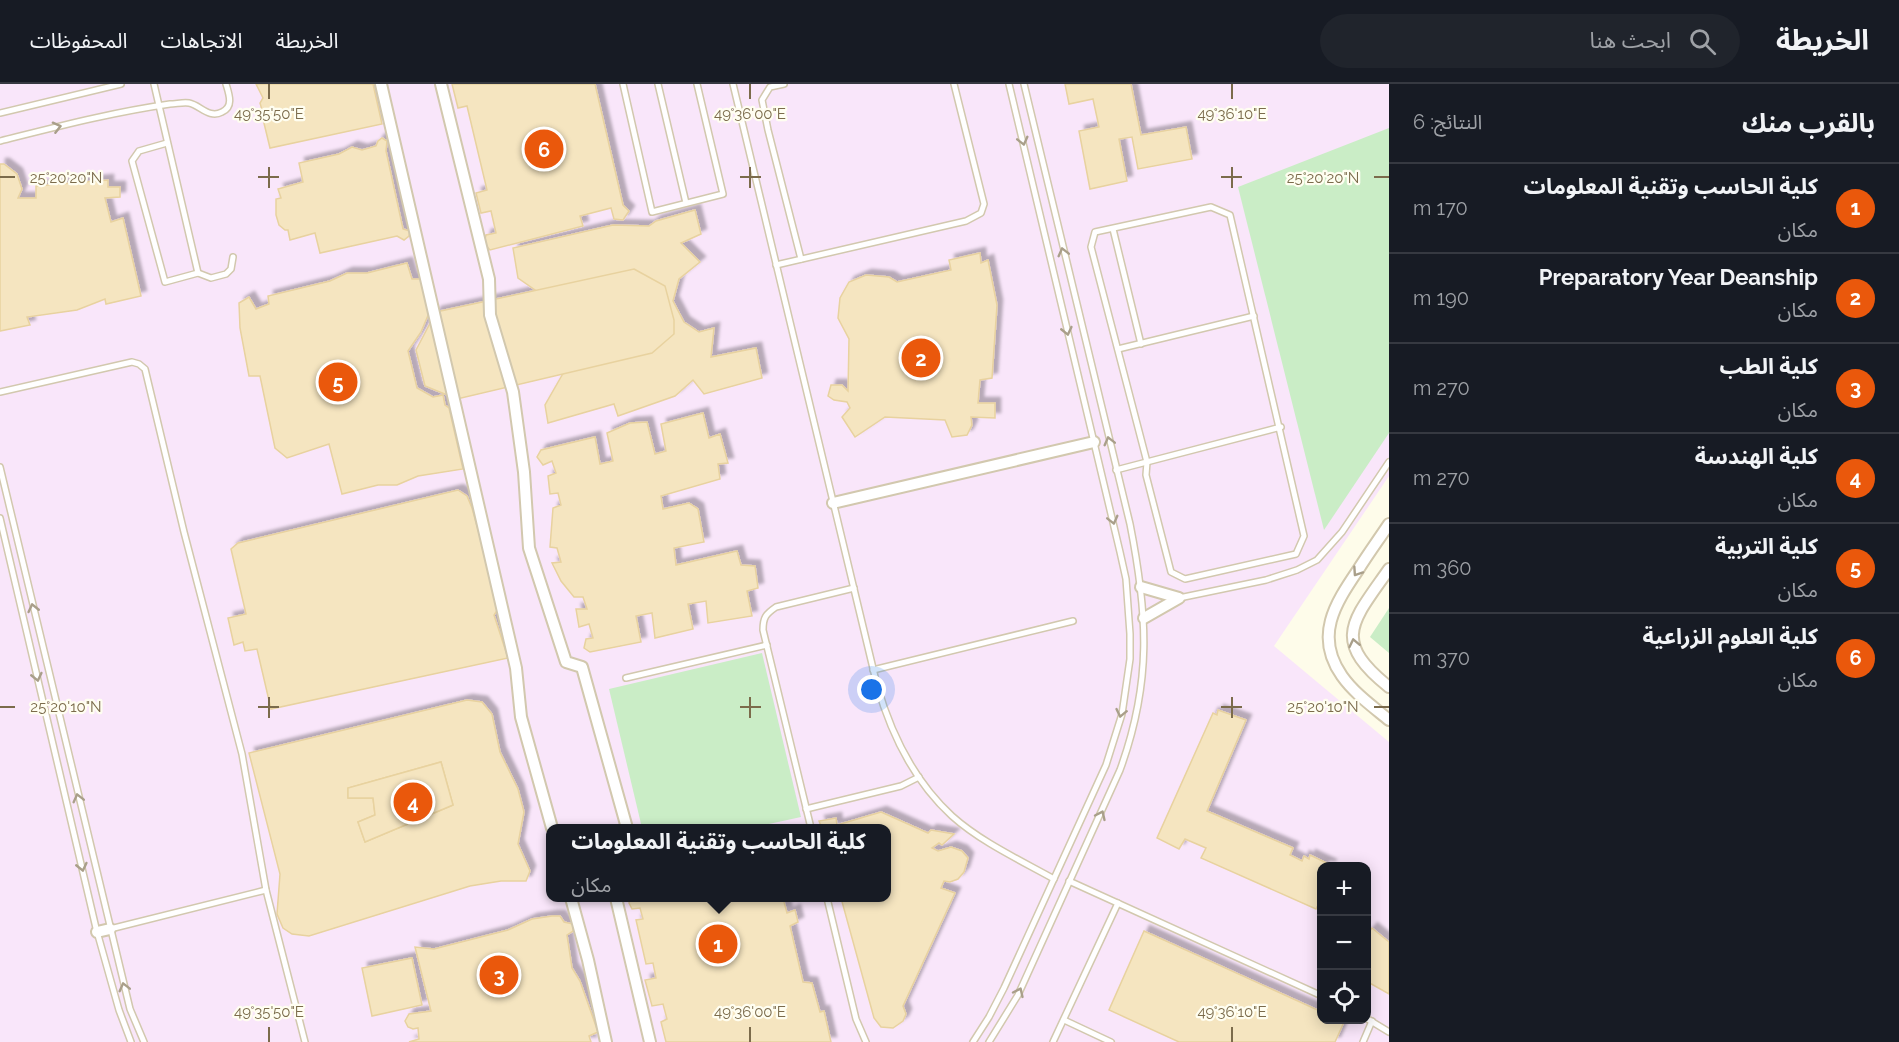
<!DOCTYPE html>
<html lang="ar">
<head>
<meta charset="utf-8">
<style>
  body { margin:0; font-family:Raleway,"Noto Sans Arabic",sans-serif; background:#20242c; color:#f1f3f6; direction:rtl }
  .controls { position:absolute; right:18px; bottom:18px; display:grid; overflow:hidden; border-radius:12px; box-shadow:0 3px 15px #0003 }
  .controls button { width:54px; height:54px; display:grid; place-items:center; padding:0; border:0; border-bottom:2px solid #363941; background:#171b24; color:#f1f3f6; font:30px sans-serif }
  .you { position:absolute; left:872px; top:606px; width:21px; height:21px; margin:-15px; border:4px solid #fff; border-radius:50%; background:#1a73e8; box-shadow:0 0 0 9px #1a73e833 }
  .badge { display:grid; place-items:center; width:39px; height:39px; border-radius:50%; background:#ea580c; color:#fff; font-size:20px; font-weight:700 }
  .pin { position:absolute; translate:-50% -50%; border:3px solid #fff; box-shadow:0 2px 6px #0006 }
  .popup { position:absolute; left:546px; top:740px; width:345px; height:78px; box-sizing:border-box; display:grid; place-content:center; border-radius:12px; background:#171b24; filter:drop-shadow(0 2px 4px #0005); font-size:20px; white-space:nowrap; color:#9ea1a6 }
  .popup b { font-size:22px; color:#f1f3f6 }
  .popup::after { content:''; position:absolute; left:50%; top:100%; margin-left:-12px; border:12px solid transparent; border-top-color:#171b24 }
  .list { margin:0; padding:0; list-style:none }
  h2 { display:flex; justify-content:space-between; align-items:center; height:78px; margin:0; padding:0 24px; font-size:26px }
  h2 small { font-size:20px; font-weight:400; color:#9ea1a6 }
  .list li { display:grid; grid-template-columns:39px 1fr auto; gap:18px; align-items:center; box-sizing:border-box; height:90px; padding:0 24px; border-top:2px solid #363941 }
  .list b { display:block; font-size:22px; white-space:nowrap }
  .list p { margin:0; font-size:20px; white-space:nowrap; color:#9ea1a6 }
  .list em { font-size:20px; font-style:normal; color:#9ea1a6 }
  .icon { flex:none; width:33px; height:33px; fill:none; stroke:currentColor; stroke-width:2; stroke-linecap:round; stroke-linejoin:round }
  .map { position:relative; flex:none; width:1389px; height:958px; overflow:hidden; direction:ltr }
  header { display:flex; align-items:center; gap:36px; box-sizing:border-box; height:84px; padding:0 30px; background:#171b24; border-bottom:2px solid #363941 }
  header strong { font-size:28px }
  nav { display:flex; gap:33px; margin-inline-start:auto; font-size:21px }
  .search { width:420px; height:54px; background:#20242c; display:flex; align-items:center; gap:15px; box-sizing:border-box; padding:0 21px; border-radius:33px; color:#9ea1a6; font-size:22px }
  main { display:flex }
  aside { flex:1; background:#171b24 }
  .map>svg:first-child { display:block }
  .education { fill:#f9e6fa; fill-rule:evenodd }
  .green { fill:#caedc6 }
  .building { fill:#f5e5c0; stroke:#e8d29f; stroke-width:1.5; fill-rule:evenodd; filter:url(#shadow) }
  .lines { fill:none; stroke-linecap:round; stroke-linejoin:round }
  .lane-casing { stroke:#d2c8ae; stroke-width:8 }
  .street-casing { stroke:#d2c8ae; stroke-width:14 }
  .lane { stroke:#fff; stroke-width:5 }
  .street { stroke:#fff; stroke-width:10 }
  .oneway { stroke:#a99f8a }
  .ticks { fill:none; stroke:#7b6b4b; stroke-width:2 }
  .ticks-label { font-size:15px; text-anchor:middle; fill:#7b6b4b; stroke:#fffef1; stroke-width:4.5; stroke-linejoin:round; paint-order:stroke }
</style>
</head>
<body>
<header>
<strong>الخريطة</strong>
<div class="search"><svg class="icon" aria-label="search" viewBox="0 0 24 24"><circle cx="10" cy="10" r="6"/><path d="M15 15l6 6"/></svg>ابحث هنا</div>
<nav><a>الخريطة</a><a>الاتجاهات</a><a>المحفوظات</a></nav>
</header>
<main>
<aside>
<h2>بالقرب منك<small>النتائج: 6</small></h2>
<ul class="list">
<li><span class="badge">1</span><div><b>كلية الحاسب وتقنية المعلومات</b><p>مكان</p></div><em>170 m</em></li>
<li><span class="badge">2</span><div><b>Preparatory Year Deanship</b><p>مكان</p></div><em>190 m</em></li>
<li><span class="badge">3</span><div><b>كلية الطب</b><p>مكان</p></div><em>270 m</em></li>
<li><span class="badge">4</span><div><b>كلية الهندسة</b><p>مكان</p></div><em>270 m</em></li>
<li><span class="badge">5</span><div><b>كلية التربية</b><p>مكان</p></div><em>360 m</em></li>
<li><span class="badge">6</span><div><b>كلية العلوم الزراعية</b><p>مكان</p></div><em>370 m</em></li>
</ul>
</aside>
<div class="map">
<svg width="1389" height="958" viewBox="0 0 1389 958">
  <defs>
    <filter id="shadow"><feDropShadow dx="5.5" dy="-5.5" stdDeviation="1.5" flood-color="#0004"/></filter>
  </defs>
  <rect width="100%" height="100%" fill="#fefcea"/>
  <path class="education" d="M0 0H1389V392L1274 562 1389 658V958H0ZM550 744H886V814H550ZM1322 782H1366V936H1322Z"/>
  <g class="green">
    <path d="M1389 44V349L1324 446 1238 103Z"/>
    <path d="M1389 524V569L1370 553Z"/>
    <path d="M762 569 801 733 751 744H642L609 605Z"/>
  </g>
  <g class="building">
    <path d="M256 0H373L382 40 270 64 262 31 268 29 262 26 260 19 263 14Z"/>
    <path d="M452 0H595L623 121 629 127 623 136 614 135 611 124 580 132 583 142 490 166 484 159 486 151 496 149 491 127 481 129 476 109 487 106 467 22 458 24Z"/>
    <path d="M1065 0H1131L1141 51 1186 43 1192 75 1138 85 1132 53 1119 55 1127 97 1090 105 1079 47 1099 43 1093 15 1069 20Z"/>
    <path d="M382 54 387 57 386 67 403 145 410 147 409 152 404 156 397 152 320 169 315 149 290 156 288 146H285L279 141 276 131V115L281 114 278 105 303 98 299 79 339 70 352 63 362 66 376 62 378 57Z"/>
    <path d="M0 80H4L17 90 22 105 18 114H36V102L108 96V103H120V113L105 114 111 138 123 134 141 212 106 220 105 215 77 226 27 233 30 241 0 247Z"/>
    <path d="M695 126 701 150 681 159 700 178 679 195 673 217 684 238 699 248 714 244 711 273 756 264 762 294 704 310 693 296 675 312 618 332 614 320 548 339 545 321 565 286 629 265 616 203 551 217 518 194 513 164 613 141 649 142 656 137Z"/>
    <path d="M980 169 981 179 988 176 997 221 992 294 980 296 978 319H995V334L971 333 972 341 967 351 952 353 945 336 885 333 855 353 842 333 850 324 847 318 834 316 828 312 831 301H842L848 307 849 255 838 234 840 214 849 198 866 191 889 193 897 198 951 186 949 176Z"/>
    <path d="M407 179 412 195H422L429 229 421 248 408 267 417 304 433 313 443 311 445 321 449 324 463 385 418 392 397 401H378L342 410 329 360 287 374 275 364 260 292H249L240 244 239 219 249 213 256 225 269 220 268 212 330 197 347 189H367Z"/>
    <path d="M634 185 665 202 674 236V250L652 269 457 315 425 302 416 266 436 228Z"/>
    <path d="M703 329 709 354 720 350 728 379 718 380 720 395 661 412 663 425 689 419 698 425 704 458 674 464 676 481 737 467 741 481 755 482 758 504 747 507 752 532 708 539 706 517 688 520 693 545 655 554 652 529 636 532 641 558 590 568 584 564 586 555 593 554 589 540 579 543 576 525H587L583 513H574L561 497 552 479 561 478 557 464 550 463 553 424 561 421 558 409 550 410 548 392 556 389 552 377 543 381 537 373 541 366 595 353 600 380 613 377 607 349 630 339 647 338 655 370 666 367 661 340Z"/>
    <path d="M458 406 467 412 472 424 498 518V525L494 531 508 574 271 625 257 565 245 567 243 558 234 561 228 534 246 530 231 465 238 459Z"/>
    <path d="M467 616 482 618 492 630 500 668 518 705 524 728 518 760 530 787 526 797H501L470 802 309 852 292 850 283 844 277 830 280 790 249 669ZM441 678 453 721 365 758 358 738 375 731 373 714H348V704Z"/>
    <path d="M1218 626 1246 636 1207 727 1293 764 1290 771 1302 777 1304 772 1309 775 1310 771 1331 781 1330 782H1322V813L1316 825 1201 774 1206 764 1185 755 1179 765 1157 754 1213 629 1217 631Z"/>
    <path d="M441 678 453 721 365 758 358 738 375 731 373 714H348V704Z"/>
    <path d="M881 728 928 749 931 746 954 750 942 761 939 759 932 764 938 767 951 763 962 767 968 774 964 788 958 795 950 798 944 797 941 804 955 809 903 922 906 930 903 937 893 944 881 943 874 934 841 814H886V744H822L819 737 836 734 837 741Z"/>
    <path d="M631 814H783L787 829 795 826 798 838 790 842 803 898 812 899 820 928 824 927 831 958H666L661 938 667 935 663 920 652 922 645 896 656 894 653 879 646 880 636 836 643 835 640 824 632 825 629 819Z"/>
    <path d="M552 832H560L564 838 573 840V847L567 851 572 884 580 897 598 948 589 952 591 958H409L419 955 418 944 413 945 408 943 405 937 409 930 431 927 415 863 434 865 508 846 532 835Z"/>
    <path d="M1372 844 1389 858V910L1366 897V851Z"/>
    <path d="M1144 847 1322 928V936H1339L1344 938 1335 958H1179L1109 926Z"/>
    <path d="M412 874 422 921 372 932 362 884Z"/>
  </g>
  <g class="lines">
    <defs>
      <g id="lane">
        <path d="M154 0 198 189"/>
        <path d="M623 0 652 128 723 110 697 0"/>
        <path d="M658 0 686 119"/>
        <path d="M733 0 877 601C891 650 914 697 952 732 981 758 1020 776 1054 795"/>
        <path d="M784 0 770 3 762 16 768 46 801 175"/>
        <path d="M0 29 121 0"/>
        <path d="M0 57C56 43 113 28 170 20 176 20 183 18 189 19 200 21 209 35 222 28 234 23 229 10 226 0"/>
        <path d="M167 59 139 67 132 77 165 198 198 189 211 194 226 190 231 185 233 173"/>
        <path d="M1211 123 1230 131 1304 452 1296 470 1185 495 1171 488 1146 391 1147 378 1091 163 1095 148Z"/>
        <path d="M1113 145 1141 260"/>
        <path d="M776 181 966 137 981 129 984 120 954 0"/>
        <path d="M1118 265 1254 232"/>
        <path d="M0 308 132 278 139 280 145 285 184 448 242 670 266 806 305 958"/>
        <path d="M0 383 130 925 144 958"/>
        <path d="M1116 386 1281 343"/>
        <path d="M0 434 96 844 119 926 131 958"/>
        <path d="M1179 514 1266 496 1297 486 1317 476 1342 448 1389 378"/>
        <path d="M873 586 1073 537"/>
        <path d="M626 594 767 561"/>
        <path d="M806 725 901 702 919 693"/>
        <path d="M811 744 763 546C763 533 766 530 776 523L854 504"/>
        <path d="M1069 797 1322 912"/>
        <path d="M827 814 856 935 866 958"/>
        <path d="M110 845 266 806"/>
        <path d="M1366 934 1389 948"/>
        <path d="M1064 936 1111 958"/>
        <path d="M973 958 989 933 1004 904 1106 681 1122 630 1130 575V550L1126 495 1120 468 1009 0"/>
        <path d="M989 958 1018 911 1120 686C1152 598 1148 531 1130 440L1024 0"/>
        <path d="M1053 958 1118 819"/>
        <path d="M1363 958 1372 937"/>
      </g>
      <g id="street">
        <path d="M381 0 516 584 521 633 552 744"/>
        <path d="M441 0 489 195 490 231 513 308 524 388 529 464 566 578 582 583 627 744"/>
        <path d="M833 419 1094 358"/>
        <path d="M1389 440C1379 455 1368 470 1358 486 1335 520 1314 552 1342 592 1354 609 1372 622 1389 636"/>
        <path d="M1389 485C1353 537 1330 556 1389 603"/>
        <path d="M1141 503 1179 514 1144 534"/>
        <path d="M571 814 588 876 606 958"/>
        <path d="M616 814 650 958"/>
        <path d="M97 848 110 845"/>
      </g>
    </defs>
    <use href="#lane" class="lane-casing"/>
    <use href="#street" class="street-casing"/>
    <use href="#lane" class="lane"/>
    <use href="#street" class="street"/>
  </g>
  <defs><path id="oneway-chevron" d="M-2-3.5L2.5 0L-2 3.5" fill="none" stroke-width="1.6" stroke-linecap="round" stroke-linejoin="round" transform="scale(1.5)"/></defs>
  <g class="oneway">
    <use href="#oneway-chevron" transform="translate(57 43) rotate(-14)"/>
    <use href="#oneway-chevron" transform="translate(1023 57) rotate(76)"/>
    <use href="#oneway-chevron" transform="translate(1063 168) rotate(-104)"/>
    <use href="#oneway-chevron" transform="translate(1067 247) rotate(77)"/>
    <use href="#oneway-chevron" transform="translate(1109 357) rotate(-104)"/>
    <use href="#oneway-chevron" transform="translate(1113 436) rotate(76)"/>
    <use href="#oneway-chevron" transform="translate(1357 488) rotate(124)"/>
    <use href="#oneway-chevron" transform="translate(33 524) rotate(-103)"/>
    <use href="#oneway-chevron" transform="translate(1354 559) rotate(-102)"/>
    <use href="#oneway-chevron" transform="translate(37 593) rotate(77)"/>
    <use href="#oneway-chevron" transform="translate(1121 629) rotate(102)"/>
    <use href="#oneway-chevron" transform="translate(78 714) rotate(-104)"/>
    <use href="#oneway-chevron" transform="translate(1101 731) rotate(-65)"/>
    <use href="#oneway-chevron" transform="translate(82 783) rotate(77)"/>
    <use href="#oneway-chevron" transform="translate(124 903) rotate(-104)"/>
    <use href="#oneway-chevron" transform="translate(1019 908) rotate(-65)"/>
  </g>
  <path class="ticks" d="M269 0V15M750 0V15M1232 0V15M269 83V104M750 83V104M1232 83V104M0 93H15M258 93H279M740 93H761M1221 93H1242M1374 93H1389M269 613V634M750 613V634M1232 613V634M0 623H15M258 623H279M740 623H761M1221 623H1242M1374 623H1389M269 943V958M750 943V958M1232 943V958"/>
  <g class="ticks-label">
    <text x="269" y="35">49°35'50"E</text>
    <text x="750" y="35">49°36'00"E</text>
    <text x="1232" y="35">49°36'10"E</text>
    <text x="66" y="99">25°20'20"N</text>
    <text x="1323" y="99">25°20'20"N</text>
    <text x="66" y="628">25°20'10"N</text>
    <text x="1323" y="628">25°20'10"N</text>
    <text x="269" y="933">49°35'50"E</text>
    <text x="750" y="933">49°36'00"E</text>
    <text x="1232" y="933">49°36'10"E</text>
  </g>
</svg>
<div class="controls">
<button>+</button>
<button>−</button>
<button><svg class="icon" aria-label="locate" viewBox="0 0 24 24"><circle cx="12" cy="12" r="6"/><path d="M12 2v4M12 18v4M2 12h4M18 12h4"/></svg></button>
</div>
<div class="you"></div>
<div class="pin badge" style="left:718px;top:860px">1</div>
<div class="popup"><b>كلية الحاسب وتقنية المعلومات</b>مكان</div>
<div class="pin badge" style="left:921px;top:274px">2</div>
<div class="pin badge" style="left:499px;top:891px">3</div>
<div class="pin badge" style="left:413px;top:718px">4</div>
<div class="pin badge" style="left:338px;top:298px">5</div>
<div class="pin badge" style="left:544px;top:65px">6</div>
</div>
</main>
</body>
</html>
